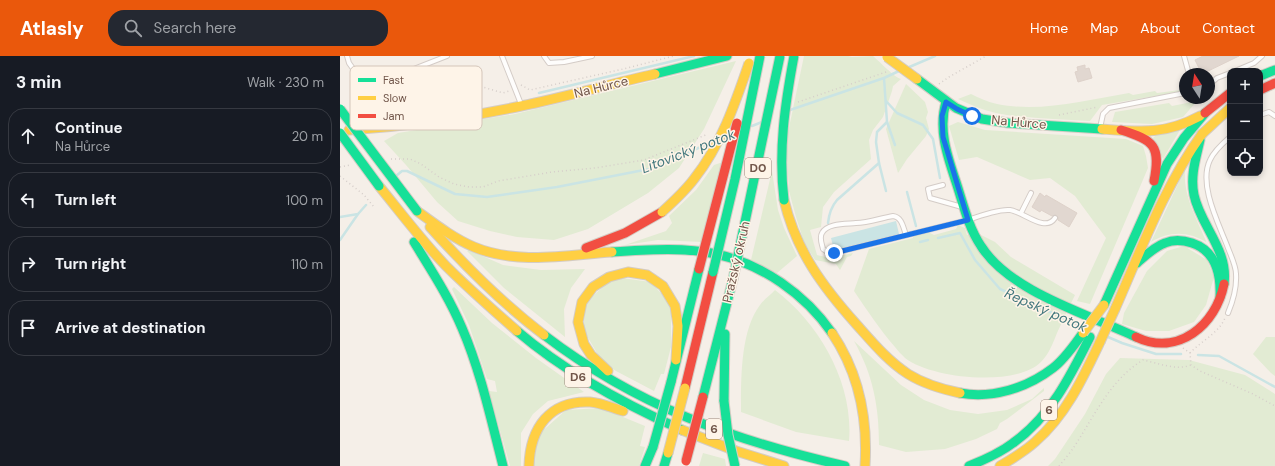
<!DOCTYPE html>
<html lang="en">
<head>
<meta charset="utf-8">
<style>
  body { margin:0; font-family:"DM Sans",sans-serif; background:#242831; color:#f1f3f6 }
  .controls { position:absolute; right:12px; top:12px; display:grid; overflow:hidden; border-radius:8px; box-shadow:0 2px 6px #0003 }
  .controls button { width:36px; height:36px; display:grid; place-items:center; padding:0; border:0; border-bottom:1px solid #363941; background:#171b24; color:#f1f3f6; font:20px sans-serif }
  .compass { position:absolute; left:839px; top:12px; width:36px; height:36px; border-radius:50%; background:#171b24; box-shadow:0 2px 6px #0003; rotate:348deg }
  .stop { position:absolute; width:12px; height:12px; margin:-9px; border:3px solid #1a73e8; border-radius:50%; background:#fff }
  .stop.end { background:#1a73e8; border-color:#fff; box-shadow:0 1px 4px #0008 }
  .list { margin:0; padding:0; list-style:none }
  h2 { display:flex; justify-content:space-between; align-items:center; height:52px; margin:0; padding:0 16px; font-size:17px }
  h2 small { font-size:13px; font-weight:400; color:#9ea1a6 }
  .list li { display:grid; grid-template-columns:26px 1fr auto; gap:12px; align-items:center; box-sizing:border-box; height:56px; margin:0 8px 8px; padding:0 8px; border:1px solid #363941; border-radius:16px }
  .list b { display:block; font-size:15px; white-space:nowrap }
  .list p { margin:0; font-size:13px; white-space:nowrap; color:#9ea1a6 }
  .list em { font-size:13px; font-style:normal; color:#9ea1a6 }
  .icon { flex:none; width:22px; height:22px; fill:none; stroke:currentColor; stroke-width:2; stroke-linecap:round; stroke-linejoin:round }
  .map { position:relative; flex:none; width:935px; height:410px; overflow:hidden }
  header { display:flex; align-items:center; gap:24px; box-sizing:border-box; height:56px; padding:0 20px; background:#ea580c; color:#fff }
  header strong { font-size:19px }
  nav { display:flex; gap:22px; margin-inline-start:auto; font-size:14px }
  .search { width:280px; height:36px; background:#242831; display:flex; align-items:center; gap:10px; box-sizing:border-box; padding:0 14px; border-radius:16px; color:#9ea1a6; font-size:15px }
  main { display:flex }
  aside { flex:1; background:#171b24 }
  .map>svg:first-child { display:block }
  .green { fill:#e2ebd3 }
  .water { fill:#cae4e4 }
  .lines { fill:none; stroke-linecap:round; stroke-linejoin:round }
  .stream { stroke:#cae4e4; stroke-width:2.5 }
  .building { fill:#e1d7d0; stroke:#ded2ca }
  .lane-casing { stroke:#d4ccc7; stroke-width:6 }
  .fast-casing { stroke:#d4ccc4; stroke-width:11 }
  .slow-casing { stroke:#d4ccc4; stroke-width:11 }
  .jam-casing { stroke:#d4ccc4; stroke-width:11 }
  .path { stroke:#d6ceca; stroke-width:1.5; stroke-dasharray:1 3; stroke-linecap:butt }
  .lane { stroke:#fefdfc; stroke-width:4 }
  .fast { stroke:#16e098; stroke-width:9 }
  .slow { stroke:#ffcf43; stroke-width:9 }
  .jam { stroke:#f24e42; stroke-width:9 }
  .fast-bridge-casing { stroke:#d4ccc4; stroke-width:11; stroke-linecap:butt }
  .slow-bridge-casing { stroke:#d4ccc4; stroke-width:11; stroke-linecap:butt }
  .jam-bridge-casing { stroke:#d4ccc4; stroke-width:11; stroke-linecap:butt }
  .fast-bridge { stroke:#16e098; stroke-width:9 }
  .slow-bridge { stroke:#ffcf43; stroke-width:9 }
  .jam-bridge { stroke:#f24e42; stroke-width:9 }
  .route { stroke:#1a73e8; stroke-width:5 }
  .labels { text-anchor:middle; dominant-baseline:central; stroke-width:3; stroke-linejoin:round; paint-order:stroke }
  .shield { fill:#fef4e8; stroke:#9b8579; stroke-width:1 }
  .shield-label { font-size:12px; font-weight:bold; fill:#71564a }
  .street-label { font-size:13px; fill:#71564a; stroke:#fef4e8 }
  .water-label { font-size:14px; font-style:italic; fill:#42777d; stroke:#fef4e8 }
  .key { fill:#fef4e8; stroke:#d4c5b9; stroke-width:1 }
  .key-label { font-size:11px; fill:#71564a }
</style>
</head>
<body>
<header>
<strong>Atlasly</strong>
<div class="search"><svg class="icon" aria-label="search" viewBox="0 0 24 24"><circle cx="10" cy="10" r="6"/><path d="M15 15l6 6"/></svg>Search here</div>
<nav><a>Home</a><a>Map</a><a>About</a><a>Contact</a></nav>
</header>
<main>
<aside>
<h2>3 min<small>Walk · 230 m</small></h2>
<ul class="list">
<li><svg class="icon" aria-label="ahead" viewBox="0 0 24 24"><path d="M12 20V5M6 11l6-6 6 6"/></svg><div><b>Continue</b><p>Na Hůrce</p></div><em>20 m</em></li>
<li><svg class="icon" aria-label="left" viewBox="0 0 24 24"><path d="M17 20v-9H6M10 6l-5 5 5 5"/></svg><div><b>Turn left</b></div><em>100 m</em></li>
<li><svg class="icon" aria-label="right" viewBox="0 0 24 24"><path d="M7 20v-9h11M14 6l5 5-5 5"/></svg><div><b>Turn right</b></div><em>110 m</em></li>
<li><svg class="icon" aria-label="arrive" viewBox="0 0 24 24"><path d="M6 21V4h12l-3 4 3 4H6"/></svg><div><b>Arrive at destination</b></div></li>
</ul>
</aside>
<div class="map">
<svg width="935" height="410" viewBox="0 0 935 410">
  <rect width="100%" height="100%" fill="#f5efe8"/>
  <g class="green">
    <path d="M464 0H508L512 1 533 0C540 6 554 21 561 23L553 30 552 35 543 61 533 74 529 84 531 103 494 136 483 151 481 171 470 174 477 199 490 202 513 197 511 200 507 201 500 214 496 208 475 204 464 186 456 161 449 135 446 86Z"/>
    <path d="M396 5 364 73 339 112 308 137 248 173 214 184 177 181 150 175 118 165 97 146 66 109 44 85 58 77 175 58Z"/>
    <path d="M566 28 585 46 588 56 586 62 589 73 586 80 567 103 558 117 546 73Z"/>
    <path d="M840 34V36L762 49 750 65C719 63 687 63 656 57 643 54 631 49 618 43L631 38C639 42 648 46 657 48 700 57 746 44 789 37L793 39 815 35 817 37Z"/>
    <path d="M857 45 843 61 812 68 772 66 775 56 829 47 832 50Z"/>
    <path d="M618 66 645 74 786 83 803 90 806 100 808 112 750 248 737 245 766 182 735 140 710 122 690 124 637 101 619 104 609 70Z"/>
    <path d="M840 74 823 103 813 82 817 78Z"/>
    <path d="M383 106 362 186 318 184 285 189 326 175 332 167 329 160 356 134 374 109Z"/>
    <path d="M845 113C843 140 856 161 866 185V186C848 175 829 175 811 186Z"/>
    <path d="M432 115 438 154 444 172 457 200 437 217 411 204Z"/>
    <path d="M618 169 625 172 627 179 635 176 655 186 671 201 735 239C729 251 723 264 717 277 713 287 709 298 701 306 676 331 592 323 565 302 562 299 558 295 555 291 540 274 527 254 514 235L529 193 573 182V180L588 176 594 179 616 173Z"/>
    <path d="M844 190 867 204 874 221 866 249 854 266 829 275H806L782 268 784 257 807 215 827 195Z"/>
    <path d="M129 194 163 209 201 214 245 213 231 232 224 253 225 281 164 232 127 195Z"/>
    <path d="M274 221 311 226 331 249V291L324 318H321L314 335 276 315 261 304 243 273 246 246Z"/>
    <path d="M114 231 152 267 196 302 244 336 208 345 193 358 181 377V410H170L149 335 157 336 155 325 147 323 129 269 112 233Z"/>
    <path d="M435 234C480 268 514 328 509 385L456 376 401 356C401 325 400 275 420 249 424 243 431 239 435 234Z"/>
    <path d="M926 281H935V320L931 317 913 298Z"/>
    <path d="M514 285 561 329 584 344 610 354 638 358 667 354 692 343 704 332V335L667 363 660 367 657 373 636 383 605 393 566 396 539 389C539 350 533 319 514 285Z"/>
    <path d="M780 302 849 304 905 319 935 338V410H708L715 403 745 358 766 318Z"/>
    <path d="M261 352 305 370 300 390 305 391 299 410H192L198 379 226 354Z"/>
    <path d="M363 397 385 403 386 410H359Z"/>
  </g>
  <path class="water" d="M556 165 559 178 494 194 491 182Z"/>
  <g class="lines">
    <g class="stream">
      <path d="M567 12 595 0"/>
      <path d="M544 22 547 66 555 89"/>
      <path d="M199 37 354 0"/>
      <path d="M546 45 557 57 583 69 593 83 600 122"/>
      <path d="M450 54 544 22 559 15"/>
      <path d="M412 70 422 66"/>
      <path d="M539 107 546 135"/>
      <path d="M56 120 62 115H67L115 138 147 141 217 131 309 113 370 87"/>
      <path d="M567 136 576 170"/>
      <path d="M0 161 18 158 26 149"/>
      <path d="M488 167C489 158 491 151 497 144L539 107 536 86 537 76 547 66"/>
      <path d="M598 182 620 177 635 204 660 233 741 270"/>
      <path d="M0 184 18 158"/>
      <path d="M580 186 588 184"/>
      <path d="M768 281 782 287 816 298H841"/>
      <path d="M858 299 879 300 935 331"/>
    </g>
  </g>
  <g class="building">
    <path d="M863 0H899L862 18 855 4Z"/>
    <path d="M745 9V13L749 12 752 22 738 26 735 16 738 15 737 11Z"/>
    <path d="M700 137 705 141 706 139 737 157 729 171 718 164V161L716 159 712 160 701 154 700 156 692 151Z"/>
  </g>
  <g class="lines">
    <defs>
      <g id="lane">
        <path d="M7 0 9 7 19 21 25 26 38 27 107 0"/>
        <path d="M162 0 181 48"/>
        <path d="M204 0 209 7 224 6 252 0"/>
        <path d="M844 0 849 18"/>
        <path d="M895 15 914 7 922 0"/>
        <path d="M869 29 877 22 890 17"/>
        <path d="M920 59 929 56 935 60"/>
        <path d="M760 72 763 58 769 52 845 37"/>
        <path d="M603 129 588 133 590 142 622 151"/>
        <path d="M681 157 691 137"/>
        <path d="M566 179C563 171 562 161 553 160 541 162 528 167 516 167 506 168 487 167 482 177 479 182 482 188 483 193L489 197H494L628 164C639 160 660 153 670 154 684 156 705 177 715 162"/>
        <path d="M888 257C893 245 897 232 896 218 896 210 891 200 888 192 879 168 858 129 870 104 874 95 883 87 890 81"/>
      </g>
      <g id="fast">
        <path d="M315 18 387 0"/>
        <path d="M920 20 935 14"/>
        <path d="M577 23 616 52 642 63 668 67 762 73"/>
        <path d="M606 46C598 73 607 99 616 126 623 147 628 171 641 190 670 236 748 258 796 281"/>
        <path d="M860 84C856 102 850 120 854 139 860 169 889 194 884 228"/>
        <path d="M74 186C91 214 109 241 122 272 141 316 151 364 163 410"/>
        <path d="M272 196C306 194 342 191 376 198 422 208 465 238 492 277"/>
        <path d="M797 207C805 200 814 191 825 187 834 183 843 184 852 187 876 195 881 219 880 241"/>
        <path d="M764 249 827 108 844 82 865 57"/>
        <path d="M177 275C226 317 284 348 342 374"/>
        <path d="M204 279C297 350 392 384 505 410"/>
        <path d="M331 326 359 213"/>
        <path d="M620 337C652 343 687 332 713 312 725 303 734 289 743 277"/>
        <path d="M363 341 393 223"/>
        <path d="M384 345 385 278"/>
        <path d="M305 410 313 391"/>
        <path d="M324 410 328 397"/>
        <path d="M629 410C644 404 660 397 673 387 710 361 730 321 750 281"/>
      </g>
      <g id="slow">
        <path d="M762 73C800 76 825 79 860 60"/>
        <path d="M9 74C67 70 125 62 181 50 226 41 270 28 315 18"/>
        <path d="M862 78 890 52"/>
        <path d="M39 130C61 157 82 185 106 210 129 233 153 254 177 275"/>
        <path d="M444 144C456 195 483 231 517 269 533 287 548 305 568 318 584 328 601 333 620 337"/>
        <path d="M77 155C95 168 113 182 134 191 177 209 227 199 272 196"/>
        <path d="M90 171C125 210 162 247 204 279"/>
        <path d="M775 253C801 194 824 131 862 78"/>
        <path d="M492 277C519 317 528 362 525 410"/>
        <path d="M268 315 251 299 244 288 238 266 242 246 253 231 269 221 288 216 307 219 323 230 335 250 338 270 336 304"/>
        <path d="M342 374 396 395 444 410"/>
        <path d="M189 410C190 372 210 344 250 346 262 347 272 352 283 355"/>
        <path d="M660 410C672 403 685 395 695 386 726 359 743 322 760 286"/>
      </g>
      <g id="jam">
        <path d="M920 34 935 27"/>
        <path d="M865 57 890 37"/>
        <path d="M781 74C814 84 821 90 814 125"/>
        <path d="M246 192 285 177 322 156"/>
        <path d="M796 281C838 301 876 269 884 228"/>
        <path d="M345 332 373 216"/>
      </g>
    </defs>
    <use href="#lane" class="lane-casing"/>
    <use href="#fast" class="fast-casing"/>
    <use href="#slow" class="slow-casing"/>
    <use href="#jam" class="jam-casing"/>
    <g class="path">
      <path d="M599 28 609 21 646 0"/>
      <path d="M181 29 190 34 283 13 334 0"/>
      <path d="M458 46 549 15"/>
      <path d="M18 57 27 56 54 48 111 27H129L163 37 169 35"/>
      <path d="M719 59 758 51"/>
      <path d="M51 103H70L81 108 99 121 114 128 129 131H143L158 125 212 116 255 112 304 104 368 78"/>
      <path d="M0 111 10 109"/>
      <path d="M0 120 24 139 34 151"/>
      <path d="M843 292 850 297 851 309 860 315 913 338 935 350"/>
      <path d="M850 297C861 285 878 278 885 262"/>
      <path d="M719 410C724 404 730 397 734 391 755 359 770 324 803 304 818 307 837 315 851 309"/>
    </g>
    <use href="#lane" class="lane"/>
    <use href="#fast" class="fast"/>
    <use href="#slow" class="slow"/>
    <use href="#jam" class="jam"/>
    <defs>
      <g id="fast-bridge">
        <path d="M0 53 77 155"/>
        <path d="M0 77 39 130"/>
        <path d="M444 144C438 95 445 48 454 0"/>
        <path d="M373 216 395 123 420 0"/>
        <path d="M393 223 440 0"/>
        <path d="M384 345 388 379 395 410"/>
        <path d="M313 391 331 326"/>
      </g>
      <g id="slow-bridge">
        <path d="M547 1 577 23"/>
        <path d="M322 156C333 146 345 135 354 123 381 89 395 48 409 7"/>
        <path d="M743 277 764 249"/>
        <path d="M760 286 775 253"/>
        <path d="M328 397 345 332"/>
      </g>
      <g id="jam-bridge">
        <path d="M359 213 397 67"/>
        <path d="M346 405 363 341"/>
      </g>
    </defs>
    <use href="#fast-bridge" class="fast-bridge-casing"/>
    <use href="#slow-bridge" class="slow-bridge-casing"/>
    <use href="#jam-bridge" class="jam-bridge-casing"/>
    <use href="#fast-bridge" class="fast-bridge"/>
    <use href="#slow-bridge" class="slow-bridge"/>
    <use href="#jam-bridge" class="jam-bridge"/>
  </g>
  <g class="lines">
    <path class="route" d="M494 197 628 164 603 81 602 60 606 46 617 53 632 60"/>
  </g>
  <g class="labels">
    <g class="shield">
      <rect x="405" y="102" width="26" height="20" rx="3"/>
      <rect x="225" y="311" width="26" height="20" rx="3"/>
      <rect x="701" y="344" width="16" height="20" rx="3"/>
      <rect x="366" y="363" width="16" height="20" rx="3"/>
    </g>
    <g class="shield-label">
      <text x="418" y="112">D0</text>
      <text x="238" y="321">D6</text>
      <text x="709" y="354">6</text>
      <text x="374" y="373">6</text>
    </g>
    <g class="street-label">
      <text transform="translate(261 31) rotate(-14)">Na Hůrce</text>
      <text transform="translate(679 66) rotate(5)">Na Hůrce</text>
      <text transform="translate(396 206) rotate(-77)">Pražský okruh</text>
    </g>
    <g class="water-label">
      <text transform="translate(348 95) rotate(-21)">Litovický potok</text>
      <text transform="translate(706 254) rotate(24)">Řepský potok</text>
    </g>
  </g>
  <rect x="10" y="10" width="132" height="64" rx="6" class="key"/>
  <rect x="18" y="22" width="18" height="4" fill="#16e098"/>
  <rect x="18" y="40" width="18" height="4" fill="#ffcf43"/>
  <rect x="18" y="58" width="18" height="4" fill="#f24e42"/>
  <g class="key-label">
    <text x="43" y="28">Fast</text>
    <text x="43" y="46">Slow</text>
    <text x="43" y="64">Jam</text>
  </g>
</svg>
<div class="controls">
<button>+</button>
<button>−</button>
<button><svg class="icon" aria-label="locate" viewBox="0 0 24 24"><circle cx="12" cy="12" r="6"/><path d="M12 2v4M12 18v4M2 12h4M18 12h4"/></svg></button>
</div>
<svg class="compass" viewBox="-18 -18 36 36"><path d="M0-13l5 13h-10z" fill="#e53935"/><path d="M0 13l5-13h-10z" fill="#9ea1a6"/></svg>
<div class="stop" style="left:632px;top:60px"></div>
<div class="stop end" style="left:494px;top:197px"></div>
</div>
</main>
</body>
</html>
